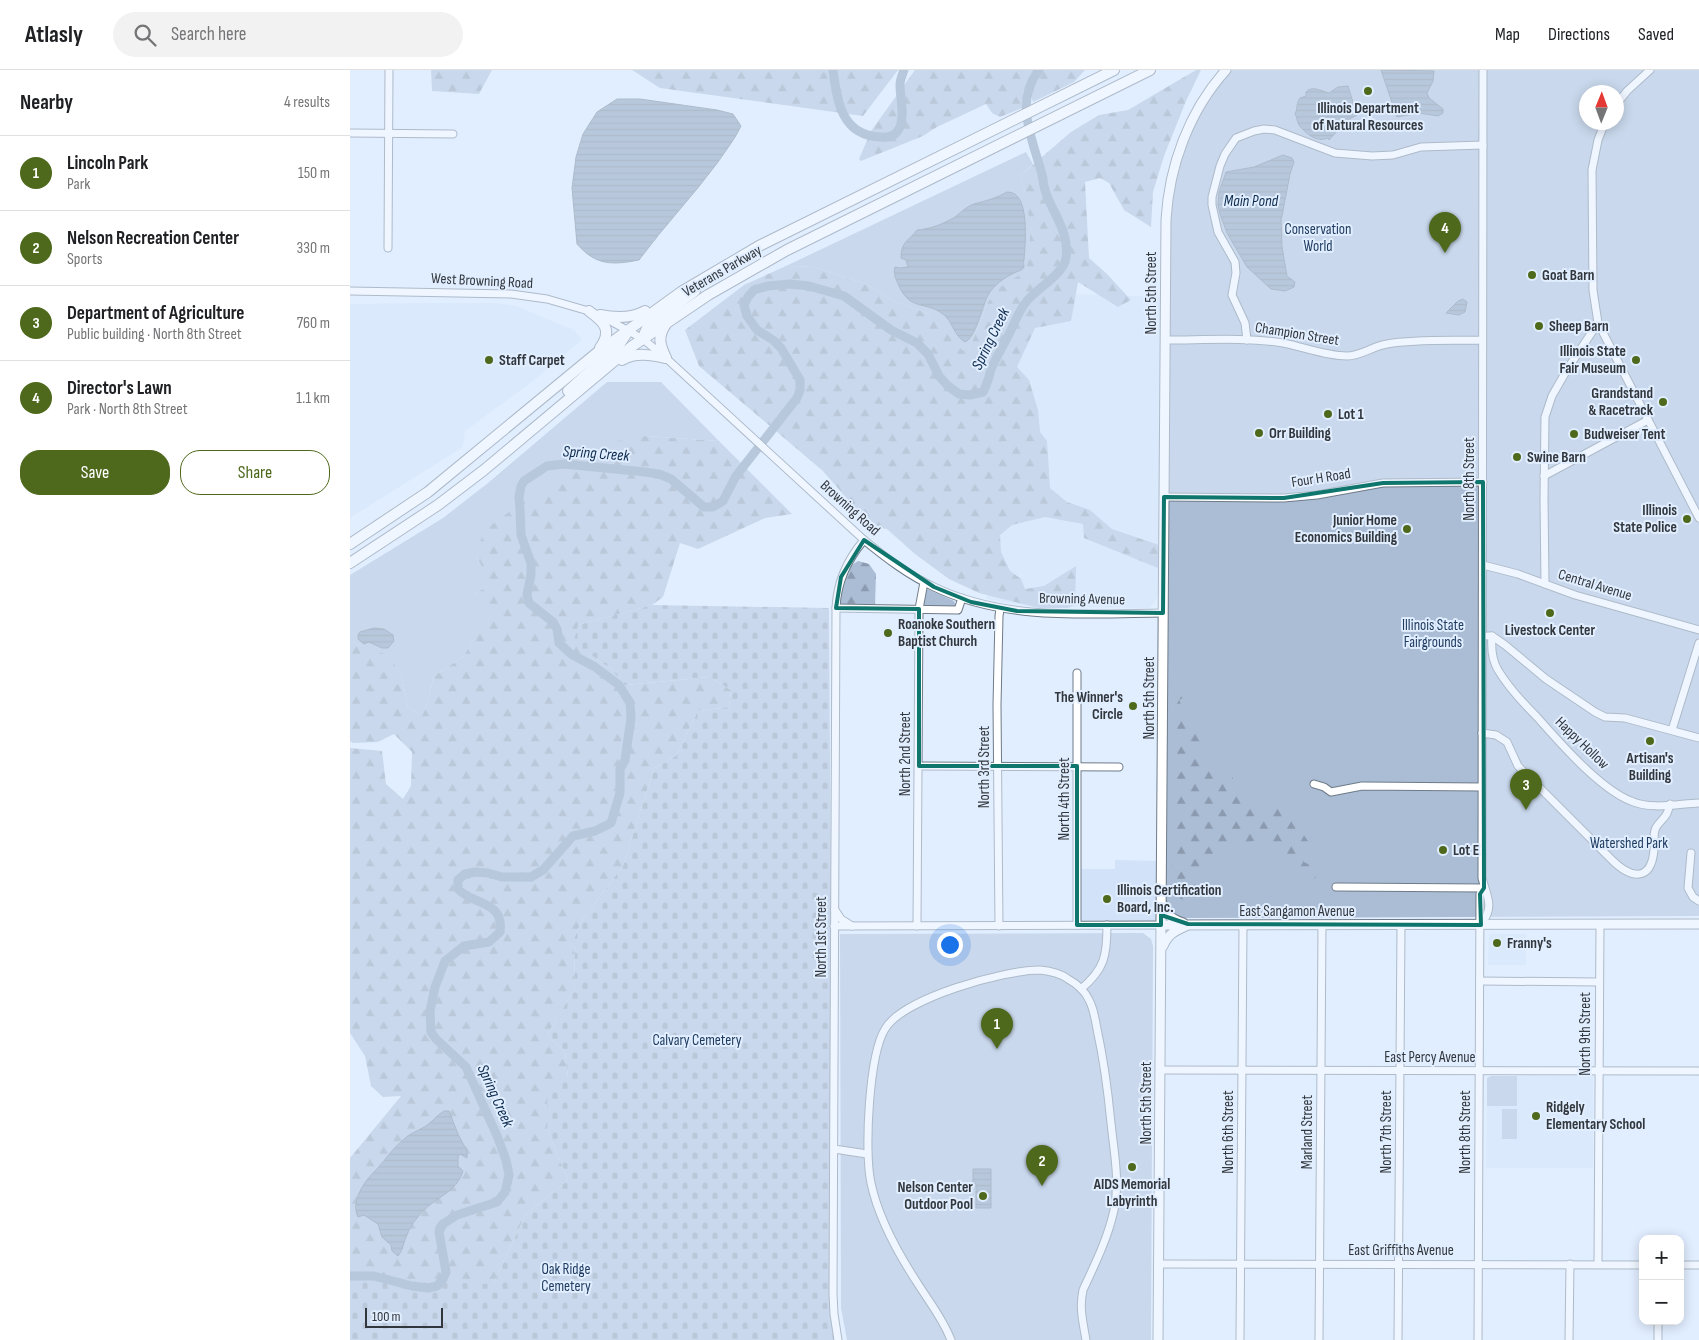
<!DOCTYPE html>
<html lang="en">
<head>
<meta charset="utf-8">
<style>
  body { margin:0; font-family:"Sofia Sans Condensed",sans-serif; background:#f2f2f2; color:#202124 }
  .controls { position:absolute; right:15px; bottom:15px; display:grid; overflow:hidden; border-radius:10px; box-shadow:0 2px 12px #0003 }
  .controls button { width:45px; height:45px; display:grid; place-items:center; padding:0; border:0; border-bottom:1px solid #e0e0e0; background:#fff; color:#202124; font:25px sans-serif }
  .compass { position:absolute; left:1229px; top:15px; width:45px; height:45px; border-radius:50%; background:#fff; box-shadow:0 2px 12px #0003; rotate:1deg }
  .scale { position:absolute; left:15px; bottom:12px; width:78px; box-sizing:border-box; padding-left:5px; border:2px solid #32373d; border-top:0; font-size:14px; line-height:18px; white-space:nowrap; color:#32373d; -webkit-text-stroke:4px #e1eeff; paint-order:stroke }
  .you { position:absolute; left:599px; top:874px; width:18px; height:18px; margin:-12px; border:4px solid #fff; border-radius:50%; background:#1a73e8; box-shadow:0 0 0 8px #1a73e833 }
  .badge { display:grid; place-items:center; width:32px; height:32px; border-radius:50%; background:#4e691c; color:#fff; font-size:16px; font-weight:700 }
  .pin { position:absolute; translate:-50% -41px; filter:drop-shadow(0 1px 2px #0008) }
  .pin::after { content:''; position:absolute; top:26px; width:18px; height:15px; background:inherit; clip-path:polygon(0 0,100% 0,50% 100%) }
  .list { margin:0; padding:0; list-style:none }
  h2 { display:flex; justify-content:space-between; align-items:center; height:65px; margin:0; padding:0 20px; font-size:21px }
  h2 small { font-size:16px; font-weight:400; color:#757577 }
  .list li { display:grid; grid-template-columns:32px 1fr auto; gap:15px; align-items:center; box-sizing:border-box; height:75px; padding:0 20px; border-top:1px solid #e0e0e0 }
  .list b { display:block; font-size:19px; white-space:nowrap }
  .list p { margin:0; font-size:16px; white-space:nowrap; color:#757577 }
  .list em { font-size:16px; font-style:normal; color:#757577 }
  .actions { display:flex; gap:10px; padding:15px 20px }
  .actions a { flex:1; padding:11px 0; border:1px solid #4e691c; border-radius:20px; text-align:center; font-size:18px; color:#4e691c }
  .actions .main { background:#4e691c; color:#fff }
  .icon { flex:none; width:28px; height:28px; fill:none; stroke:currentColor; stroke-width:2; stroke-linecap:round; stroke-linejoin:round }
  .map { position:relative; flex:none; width:1349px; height:1270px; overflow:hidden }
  header { display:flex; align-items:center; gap:30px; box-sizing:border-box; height:70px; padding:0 25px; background:#fff; border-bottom:1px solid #e0e0e0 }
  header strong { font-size:24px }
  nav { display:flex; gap:28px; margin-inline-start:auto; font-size:18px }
  .search { width:350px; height:45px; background:#f2f2f2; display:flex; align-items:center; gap:12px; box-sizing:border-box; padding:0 18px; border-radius:28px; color:#757577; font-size:19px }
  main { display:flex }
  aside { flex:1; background:#fff }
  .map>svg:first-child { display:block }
  .built { fill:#d1e2f9 }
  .green { fill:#aabdd5; fill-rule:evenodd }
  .forest { fill:url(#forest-firs) }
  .cemetery { fill:url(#cemetery-stones) }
  .water { fill:url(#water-rules); stroke:#6d7c8e }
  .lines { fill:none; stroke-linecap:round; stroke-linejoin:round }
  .river { stroke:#8699b1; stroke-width:9 }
  .minor-casing { stroke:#6f7b89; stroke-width:9 }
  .major-casing { stroke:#6f7b89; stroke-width:11 }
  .highway-casing { stroke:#6f7b89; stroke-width:12 }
  .minor { stroke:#fff; stroke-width:7 }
  .major { stroke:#fff; stroke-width:9 }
  .highway { stroke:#fff; stroke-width:10 }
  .marked { fill:none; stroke:#0f766e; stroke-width:4; stroke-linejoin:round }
  .poi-dot { fill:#4e691c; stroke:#e1eeff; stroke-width:2 }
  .labels { text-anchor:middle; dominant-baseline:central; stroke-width:4; stroke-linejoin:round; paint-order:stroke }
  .poi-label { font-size:15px; font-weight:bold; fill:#32373d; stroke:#e1eeff; text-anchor:start }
  .park-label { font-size:15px; fill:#1f3c60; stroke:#e1eeff }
  .street-label { font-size:15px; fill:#32373d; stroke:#e1eeff }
  .water-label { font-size:16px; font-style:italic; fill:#0c2a4c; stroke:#e1eeff }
</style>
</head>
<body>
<header>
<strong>Atlasly</strong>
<div class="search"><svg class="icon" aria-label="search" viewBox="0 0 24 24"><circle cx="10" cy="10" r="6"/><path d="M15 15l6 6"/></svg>Search here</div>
<nav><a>Map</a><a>Directions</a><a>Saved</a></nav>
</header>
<main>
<aside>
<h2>Nearby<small>4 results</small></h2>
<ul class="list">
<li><span class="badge">1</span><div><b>Lincoln Park</b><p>Park</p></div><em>150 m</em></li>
<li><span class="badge">2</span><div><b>Nelson Recreation Center</b><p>Sports</p></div><em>330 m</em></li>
<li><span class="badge">3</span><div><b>Department of Agriculture</b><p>Public building · North 8th Street</p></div><em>760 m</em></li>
<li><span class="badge">4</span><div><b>Director's Lawn</b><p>Park · North 8th Street</p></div><em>1.1 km</em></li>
</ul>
<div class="actions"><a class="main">Save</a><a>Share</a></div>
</aside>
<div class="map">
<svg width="1349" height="1270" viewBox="0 0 1349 1270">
  <defs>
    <pattern id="forest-firs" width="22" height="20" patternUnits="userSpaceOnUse" patternTransform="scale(1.25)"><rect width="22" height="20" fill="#aabdd5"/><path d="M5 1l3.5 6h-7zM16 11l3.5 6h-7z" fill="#8b9aae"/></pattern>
    <pattern id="cemetery-stones" width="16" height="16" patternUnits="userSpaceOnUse" patternTransform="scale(1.25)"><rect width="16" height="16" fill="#aabdd5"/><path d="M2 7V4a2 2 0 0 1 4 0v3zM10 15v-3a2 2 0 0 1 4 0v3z" fill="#8b9aae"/></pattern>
    <pattern id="water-rules" width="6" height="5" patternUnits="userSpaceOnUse" patternTransform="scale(1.25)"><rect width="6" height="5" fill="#8699b1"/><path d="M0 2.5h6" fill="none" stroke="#6e7e91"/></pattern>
  </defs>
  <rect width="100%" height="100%" fill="#e1eeff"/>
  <g class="built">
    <path d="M695 223 812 227 808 526 803 535 798 538 677 536 637 529 638 451 656 291Z"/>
    <path d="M64 233H146L166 236 224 260 232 270 179 314 115 361 113 377 0 448V234Z"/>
    <path d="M765 790 808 791V851L730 853 729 799H765Z"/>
    <path d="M1139 864H1176V895H1138Z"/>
    <path d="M1141 1006H1243V1098H1136L1137 1008Z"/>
  </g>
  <g class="green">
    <path d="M881 0H1349V846L829 848 818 841 815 834 819 165C824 101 837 49 881 0ZM1236 22H1266V52H1236Z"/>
    <path d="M676 82 683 94 671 105 681 149 680 182 676 201 637 234 619 280 612 281 579 244 539 229 518 215 464 197 436 196Z"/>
    <path d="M257 312H311L369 371 297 366 126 486 143 514 124 524 140 542 113 587 84 606 77 635 72 646 58 637 52 608 40 587 2 572 0 569V505L93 448 138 413Z"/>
    <path d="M577 519 604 531 606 536H572L575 521Z"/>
    <path d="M793 863 801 869 803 876 801 1270H497L491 1238 490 864Z"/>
    <path d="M1141 1006H1167V1036H1137V1008Z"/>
    <rect x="1152" y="1039" width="15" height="30"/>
  </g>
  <g class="forest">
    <path d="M81 0H142L129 24 82 21Z"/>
    <path d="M282 0H548L513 46 310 18Z"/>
    <path d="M565 0H735L724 12 683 32 681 26 674 19 672 38 650 47 642 43 636 34 587 57 573 66 511 91 509 89 521 61Z"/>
    <path d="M846 0H851L836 31 814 86 803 122 801 157 774 140 759 113 750 108 735 112 739 188 756 203 781 230 768 237 728 212 721 251 685 258 667 297 679 310 688 340 690 362 697 371 700 418 717 432 740 440 762 459 809 475 808 498 734 468 733 454 695 447 662 455 650 465 651 482 660 501 671 509 675 519 694 516 726 496 725 535 718 538H689L629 523 599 509 565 484 537 459 530 458 506 439 473 401 349 296 335 260 394 215 436 196 464 197 518 215 539 229 579 244 612 280H619L637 234 647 219 676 201C684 163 679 142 671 105L721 62 749 45 778 40Z"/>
    <path d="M297 366 369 371 442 444 415 448 348 479 330 473 313 527 302 535 228 555 238 583 260 598 276 615 359 607 381 620 379 637 348 641 326 686 304 698 273 796 232 850 224 869 225 918 197 965 215 981 218 1008 196 1057 218 1110 176 1144 135 1231 0 1267V1088L51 1026 33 1027 21 1016 15 986 0 963V678L32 681 36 714 53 729 61 716 62 682 44 664 28 672 3 673 0 671V569L2 572 40 586 52 608 58 637 72 646 77 635 84 606 113 587 139 543 123 535 124 524 142 514 126 486 134 460 204 410 267 371Z"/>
    <path d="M508 491 519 494 526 504 525 537 490 535C491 519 492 499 508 491Z"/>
    <path d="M824 615 832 617 833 628 829 630 842 659 861 665 866 673 851 679 866 703 875 702 883 706V717L906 730 908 734 928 738 939 747 947 755 960 774 962 785 954 787V792L968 799 965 809 960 811 953 807 942 789 924 772 907 770 859 785 855 801 853 824 843 823 838 831 821 826Z"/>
  </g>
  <path class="cemetery" d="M302 535 479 538 481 849 479 1205 481 1239 485 1270H0V1210L143 1214 176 1144 218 1110 196 1057 198 1017 218 1008 215 981 197 965 225 918 224 869 232 850 273 796 304 698 326 686 348 641 379 637 381 620 359 607 275 615 260 598 238 583 224 571 228 555Z"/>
  <g class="water">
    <path d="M1031 0 1084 1 1083 11 1077 23 1079 28 1093 39V43L1088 46 1069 43 1047 47Z"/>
    <path d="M998 16 1007 45 996 51 979 70 978 68C967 73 956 64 949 55 947 51 947 47 945 44 948 38 946 33 950 28L956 26V22C962 15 971 21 979 23L988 17Z"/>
    <path d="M267 29H290L367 40 383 44 391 56C385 69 376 80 368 92 343 126 314 156 289 190 263 195 246 196 227 174L222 118 226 87 233 64 247 42Z"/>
    <path d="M933 85 942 88 944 92 940 104 931 151 932 177 937 206 945 212 944 217 935 221 921 219 897 197 877 163 870 144 868 135 869 122 876 102 904 97Z"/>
    <path d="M657 122C681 121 675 175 674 190 673 192 674 195 674 197 672 201 668 201 664 203 654 208 644 215 638 225 632 237 626 267 615 272 603 265 603 251 593 244 576 231 560 241 549 216 546 209 543 204 545 197L550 198 558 197 556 190 551 188C551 171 559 171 567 160 581 159 593 154 605 147 610 143 617 136 624 134 635 131 647 128 657 122Z"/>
    <path d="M1113 229 1117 232 1115 242 1109 245 1096 243 1108 231Z"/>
    <path d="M24 558 34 559 43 565 44 571 38 578H32L19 572 14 574 8 569V565L10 562Z"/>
    <path d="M94 1041H99L108 1064 117 1081V1088L110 1084 108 1087V1096L113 1101C107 1122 86 1127 72 1142 67 1148 60 1156 57 1165 53 1173 54 1178 48 1186L42 1181 41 1175 32 1167 28 1154 14 1145 8 1147C0 1131 15 1110 27 1099 36 1089 43 1078 53 1070 60 1063 68 1061 76 1056 82 1052 87 1045 94 1041Z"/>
    <path d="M623 1099H641V1138H626V1114L623 1113Z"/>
  </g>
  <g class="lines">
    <g class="river">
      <path d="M483 0C487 32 492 66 531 67 539 68 546 66 550 57 555 43 550 29 550 15 550 10 552 5 554 0"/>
      <path d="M0 1206H24L62 1216 78 1218 87 1216 93 1209 96 1202 89 1162 93 1154 107 1145 147 1132 155 1122 159 1105 156 1090 148 1068 116 997 86 969 81 962 80 941 85 917 95 891 114 876 139 872 150 862C154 830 124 836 108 819V810L115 804 125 802 138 803 152 807H181L193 800 223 766 245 761 261 753 270 723V699L275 690 281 648 280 633 269 615 245 597 221 584 209 573 207 559 203 552 179 533 177 525 181 505V493L171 465 170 439 169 427 171 416 174 411 197 396 214 394 295 402 309 404 321 409 354 437H363L373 431 386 406 447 328 450 320V310L440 293 431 278 423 270 407 260 397 246 394 235 398 227 404 220 418 216 440 214 459 216 494 226 541 260 567 273 578 284 589 306 598 316 609 324 620 325 633 322C638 313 639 305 642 297 647 286 653 276 658 266 664 255 668 242 676 232 686 219 714 204 716 188 720 162 702 143 695 120 693 114 693 107 691 101 682 68 664 31 689 0"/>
    </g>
    <defs>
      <g id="minor">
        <path d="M1266 35 1277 21 1300 0"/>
        <path d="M1255 52 1248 70 1242 100 1243 220 1248 253 1349 448"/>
        <path d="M0 63 103 64"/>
        <path d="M38 178 39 0"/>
        <path d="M0 221 161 224 197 229 242 242"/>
        <path d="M257 249 293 269 316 288 514 470C536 488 558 505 584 517 655 551 736 544 813 543"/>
        <path d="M815 270C854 270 895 267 933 273 954 277 975 286 997 286 1011 286 1023 276 1037 274 1068 269 1101 271 1132 270"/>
        <path d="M897 270 895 253 882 225 886 203 885 192 868 162 862 135V127L870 96 875 84 886 68 904 61 914 59 925 60 985 83 1022 86 1043 85 1071 77 1133 75"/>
        <path d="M1194 406 1298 350"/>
        <path d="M814 427 934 428 967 425 1033 413 1133 412"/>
        <path d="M1133 495 1168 504 1225 525 1349 560"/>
        <path d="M1195 514 1194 428 1195 347 1202 326 1218 298 1248 253"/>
        <path d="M486 538 608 540 612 528"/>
        <path d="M1138 566H1142L1155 575 1196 609 1245 642 1255 647 1275 648 1349 668"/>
        <path d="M1142 566C1141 578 1142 590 1148 600 1158 617 1173 633 1187 647 1209 672 1250 719 1281 731 1301 740 1327 734 1349 733"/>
        <path d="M1322 660 1349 573"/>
        <path d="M1132 663 1146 665 1157 672 1168 696 1262 790C1280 808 1301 813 1304 780 1305 774 1303 766 1305 760 1306 755 1313 750 1316 745 1318 742 1319 738 1320 734"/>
        <path d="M569 696 769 697"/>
        <path d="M964 714 974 717 981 722 1012 716 1132 717"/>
        <path d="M1341 783 1338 818 1343 827 1349 831"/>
        <path d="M986 817 1134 818"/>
        <path d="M485 840 491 849 502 856"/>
        <path d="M727 855V603"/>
        <path d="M1131 855C1145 836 1137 827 1132 808L1133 0"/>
        <path d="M484 856 811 855"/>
        <path d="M567 856 569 539 574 512"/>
        <path d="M649 856 647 635 649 546 650 539"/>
        <path d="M1130 911 1249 912"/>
        <path d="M731 919C755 899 757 885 757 855"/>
        <path d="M810 1000 1349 1001"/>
        <path d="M484 1079 517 1084"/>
        <path d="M809 1194 1293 1195"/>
        <path d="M1248 1194 1250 854"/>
        <path d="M1330 1195H1349"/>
        <path d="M488 1270 484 1244 483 1224 486 538C487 512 497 490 514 470"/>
        <path d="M601 1270C593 1249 580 1233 568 1214 549 1185 528 1147 521 1113 514 1082 519 985 535 959 553 928 654 900 690 900 700 901 710 903 718 909 727 914 735 921 739 930 744 939 745 949 747 959 754 991 758 1022 761 1053 764 1082 770 1111 764 1140 758 1168 745 1194 733 1220 729 1238 733 1252 736 1270"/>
        <path d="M890 1270 893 855"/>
        <path d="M969 1270 972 855"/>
        <path d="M1048 1270 1051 855"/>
        <path d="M1128 1270 1130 824 1134 818"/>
        <path d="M1219 1270 1220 1194"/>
        <path d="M1308 1270V1251"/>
      </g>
      <g id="major">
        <path d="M813 835C817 846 822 849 833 853"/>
        <path d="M811 855 1349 854"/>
        <path d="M813 876C818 864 825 861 836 856"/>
        <path d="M808 1270 816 150C819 96 839 41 876 0"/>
      </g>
      <g id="highway">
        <path d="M239 241C254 252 263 260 250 278"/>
        <path d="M250 245C265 248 281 249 295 241"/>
        <path d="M316 254C307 267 310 275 316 288"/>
        <path d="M293 267 298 256 345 221"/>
        <path d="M272 290C286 282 301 285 316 288"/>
        <path d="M218 321 269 275 277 263"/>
        <path d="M0 474 78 422 248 282 331 222 409 176 764 0"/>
        <path d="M0 493 88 435 134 400 281 277 358 225 437 180 800 0"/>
      </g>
    </defs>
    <use href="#minor" class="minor-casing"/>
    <use href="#major" class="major-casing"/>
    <use href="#highway" class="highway-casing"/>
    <use href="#minor" class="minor"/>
    <use href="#major" class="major"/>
    <use href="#highway" class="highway"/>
  </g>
  <path d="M0 0H1349V1270H0ZM1133 412 1134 818 1130 824 1131 855 838 854 811 845V855H727V696H569V539L486 538 491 507 514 470 584 517 621 532 667 541 813 543 814 427 934 428 1033 413Z" fill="#e1eeff" fill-opacity=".55" fill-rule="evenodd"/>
  <path class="marked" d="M1133 412 1134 818 1130 824 1131 855 838 854 811 845V855H727V696H569V539L486 538 491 507 514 470 584 517 621 532 667 541 813 543 814 427 934 428 1033 413Z"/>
  <g class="poi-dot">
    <circle cx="1018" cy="21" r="5"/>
    <circle cx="1182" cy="205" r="5"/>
    <circle cx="1189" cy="256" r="5"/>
    <circle cx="139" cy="290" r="5"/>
    <circle cx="1286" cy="290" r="5"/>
    <circle cx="1313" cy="332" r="5"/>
    <circle cx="978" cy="344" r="5"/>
    <circle cx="909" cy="363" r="5"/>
    <circle cx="1224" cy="364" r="5"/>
    <circle cx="1167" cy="387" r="5"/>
    <circle cx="1337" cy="449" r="5"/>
    <circle cx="1057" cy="459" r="5"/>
    <circle cx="1200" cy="543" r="5"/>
    <circle cx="538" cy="563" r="5"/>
    <circle cx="783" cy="636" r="5"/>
    <circle cx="1300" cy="671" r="5"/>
    <circle cx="1093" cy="780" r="5"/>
    <circle cx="757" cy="829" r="5"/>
    <circle cx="1147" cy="873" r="5"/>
    <circle cx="1186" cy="1046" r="5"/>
    <circle cx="782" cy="1097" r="5"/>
    <circle cx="633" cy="1126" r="5"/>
  </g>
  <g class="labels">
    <g class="poi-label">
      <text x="1018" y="38" text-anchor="middle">Illinois Department<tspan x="1018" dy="17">of Natural Resources</tspan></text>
      <text x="1192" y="205">Goat Barn</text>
      <text x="1199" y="256">Sheep Barn</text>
      <text x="1276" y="281" text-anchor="end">Illinois State<tspan x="1276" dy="17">Fair Museum</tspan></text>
      <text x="149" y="290">Staff Carpet</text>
      <text x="1303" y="323" text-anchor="end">Grandstand<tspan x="1303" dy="17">&amp; Racetrack</tspan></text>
      <text x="988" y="344">Lot 1</text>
      <text x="919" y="363">Orr Building</text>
      <text x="1234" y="364">Budweiser Tent</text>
      <text x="1177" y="387">Swine Barn</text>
      <text x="1327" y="440" text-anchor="end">Illinois<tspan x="1327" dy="17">State Police</tspan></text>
      <text x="1047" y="450" text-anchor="end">Junior Home<tspan x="1047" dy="17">Economics Building</tspan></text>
      <text x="548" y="554">Roanoke Southern<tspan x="548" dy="17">Baptist Church</tspan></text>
      <text x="1200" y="560" text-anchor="middle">Livestock Center</text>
      <text x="773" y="627" text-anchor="end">The Winner's<tspan x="773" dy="17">Circle</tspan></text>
      <text x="1300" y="688" text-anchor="middle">Artisan's<tspan x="1300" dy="17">Building</tspan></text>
      <text x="1103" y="780">Lot E</text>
      <text x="767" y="820">Illinois Certification<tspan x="767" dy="17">Board, Inc.</tspan></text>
      <text x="1157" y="873">Franny's</text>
      <text x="1196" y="1037">Ridgely<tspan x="1196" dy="17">Elementary School</tspan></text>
      <text x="782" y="1114" text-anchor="middle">AIDS Memorial<tspan x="782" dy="17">Labyrinth</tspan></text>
      <text x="623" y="1117" text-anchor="end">Nelson Center<tspan x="623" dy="17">Outdoor Pool</tspan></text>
    </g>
    <g class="park-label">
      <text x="968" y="159">Conservation<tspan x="968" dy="17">World</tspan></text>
      <text x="1083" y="555">Illinois State<tspan x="1083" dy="17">Fairgrounds</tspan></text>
      <text x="1279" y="773">Watershed Park</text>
      <text x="347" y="970">Calvary Cemetery</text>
      <text x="216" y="1199">Oak Ridge<tspan x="216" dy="17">Cemetery</tspan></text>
    </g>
    <g class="street-label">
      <text transform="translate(372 201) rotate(-30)">Veterans Parkway</text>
      <text transform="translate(132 211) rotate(3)">West Browning Road</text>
      <text transform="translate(801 223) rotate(-90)">North 5th Street</text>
      <text transform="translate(947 264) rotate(9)">Champion Street</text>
      <text transform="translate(971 408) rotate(-9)">Four H Road</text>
      <text transform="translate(1119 409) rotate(-90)">North 8th Street</text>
      <text transform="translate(500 438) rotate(42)">Browning Road</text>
      <text transform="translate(1245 515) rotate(17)">Central Avenue</text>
      <text transform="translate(732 529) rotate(1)">Browning Avenue</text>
      <text transform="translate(799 628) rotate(-90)">North 5th Street</text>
      <text transform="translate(1232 673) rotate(44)">Happy Hollow</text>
      <text transform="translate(555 684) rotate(-90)">North 2nd Street</text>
      <text transform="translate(634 697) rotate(-90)">North 3rd Street</text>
      <text transform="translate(714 729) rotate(-90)">North 4th Street</text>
      <text x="947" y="841">East Sangamon Avenue</text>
      <text transform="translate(471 867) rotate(-90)">North 1st Street</text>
      <text transform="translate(1235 964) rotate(-90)">North 9th Street</text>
      <text x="1080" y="987">East Percy Avenue</text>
      <text transform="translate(796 1033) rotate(-90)">North 5th Street</text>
      <text transform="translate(878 1062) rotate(-90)">North 6th Street</text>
      <text transform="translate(957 1062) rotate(-90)">Marland Street</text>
      <text transform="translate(1036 1062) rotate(-90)">North 7th Street</text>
      <text transform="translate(1115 1062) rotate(-90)">North 8th Street</text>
      <text x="1051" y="1180">East Griffiths Avenue</text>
    </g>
    <g class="water-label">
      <text x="901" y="131">Main Pond</text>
      <text transform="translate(641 269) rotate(-64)">Spring Creek</text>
      <text transform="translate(246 384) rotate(4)">Spring Creek</text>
      <text transform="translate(145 1026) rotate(66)">Spring Creek</text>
    </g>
  </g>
</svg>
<div class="controls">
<button>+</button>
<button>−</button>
</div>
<svg class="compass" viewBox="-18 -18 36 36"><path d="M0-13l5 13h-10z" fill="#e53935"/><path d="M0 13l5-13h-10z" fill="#757577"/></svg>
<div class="scale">100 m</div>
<div class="you"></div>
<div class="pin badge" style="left:647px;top:979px">1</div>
<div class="pin badge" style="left:692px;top:1116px">2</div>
<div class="pin badge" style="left:1176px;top:740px">3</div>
<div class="pin badge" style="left:1095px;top:183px">4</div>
</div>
</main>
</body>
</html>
